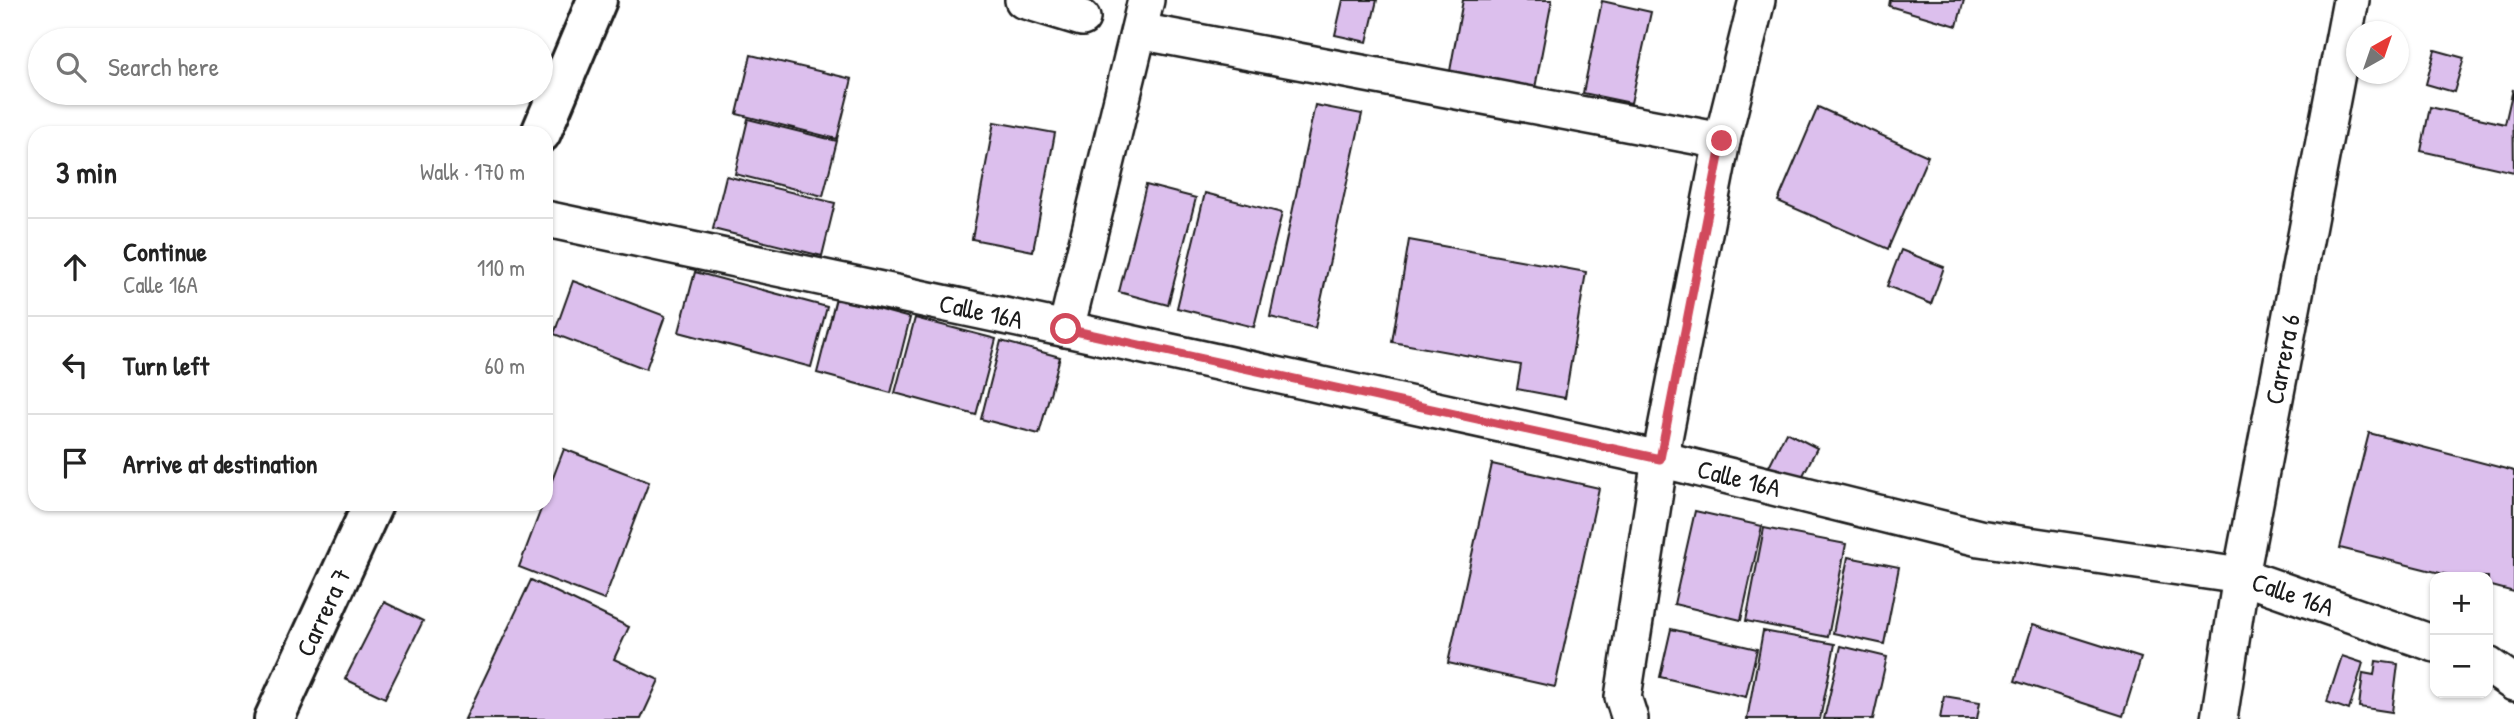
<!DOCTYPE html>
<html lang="en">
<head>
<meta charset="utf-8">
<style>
  body { margin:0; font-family:"Patrick Hand",sans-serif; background:#f6f6f6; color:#222 }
  .controls { position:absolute; right:21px; bottom:21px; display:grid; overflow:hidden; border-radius:14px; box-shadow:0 2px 5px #0004 }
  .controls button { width:63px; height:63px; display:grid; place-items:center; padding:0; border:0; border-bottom:2px solid #e0e0e0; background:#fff; color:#222; font:35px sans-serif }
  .compass { position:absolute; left:2346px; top:21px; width:63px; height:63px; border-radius:50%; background:#fff; box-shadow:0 2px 5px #0004; rotate:40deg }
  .stop { position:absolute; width:21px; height:21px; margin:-16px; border:5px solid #d1495b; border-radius:50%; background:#fff }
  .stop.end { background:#d1495b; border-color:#fff; box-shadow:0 2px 7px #0008 }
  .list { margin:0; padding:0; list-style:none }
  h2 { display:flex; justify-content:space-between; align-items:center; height:91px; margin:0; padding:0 28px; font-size:30px }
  h2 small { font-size:23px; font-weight:400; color:#767676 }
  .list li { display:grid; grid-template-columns:46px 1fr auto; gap:21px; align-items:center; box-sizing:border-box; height:98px; padding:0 28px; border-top:2px solid #e0e0e0 }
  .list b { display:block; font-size:26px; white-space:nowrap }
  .list p { margin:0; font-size:23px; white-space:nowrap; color:#767676 }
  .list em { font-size:23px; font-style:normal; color:#767676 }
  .icon { flex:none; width:38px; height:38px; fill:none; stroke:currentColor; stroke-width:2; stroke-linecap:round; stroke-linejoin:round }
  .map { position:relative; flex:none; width:2514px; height:719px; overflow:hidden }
  .search { position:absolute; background:#fff; box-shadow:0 2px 5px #0004; left:28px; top:28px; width:525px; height:77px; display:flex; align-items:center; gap:18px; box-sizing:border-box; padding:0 24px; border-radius:38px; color:#767676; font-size:26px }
  .panel { position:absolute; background:#fff; box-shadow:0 2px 5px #0004; left:28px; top:126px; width:525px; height:385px; border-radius:21px }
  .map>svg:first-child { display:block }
  .building { fill:#dcbfed; stroke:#1c1c1c; stroke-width:2 }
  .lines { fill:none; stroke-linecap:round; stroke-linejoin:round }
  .street-casing { stroke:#1c1c1c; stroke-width:40 }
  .primary-casing { stroke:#1c1c1c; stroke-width:44 }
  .street { stroke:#fff; stroke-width:35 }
  .primary { stroke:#fff; stroke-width:38 }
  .route { stroke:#d1495b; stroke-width:9 }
  .labels { text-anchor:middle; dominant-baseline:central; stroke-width:5; stroke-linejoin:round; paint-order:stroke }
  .street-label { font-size:26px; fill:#1c1c1c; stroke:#fff }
</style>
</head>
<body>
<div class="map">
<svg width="2514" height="719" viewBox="0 0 2514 719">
  <rect width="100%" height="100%" fill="#fff"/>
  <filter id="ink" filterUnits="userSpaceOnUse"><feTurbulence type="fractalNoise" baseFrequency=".0143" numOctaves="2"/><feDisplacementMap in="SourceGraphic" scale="14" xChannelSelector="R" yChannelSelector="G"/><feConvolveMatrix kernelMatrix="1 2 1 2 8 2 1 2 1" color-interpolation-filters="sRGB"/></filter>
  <g filter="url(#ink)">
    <g class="building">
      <path d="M1343 0H1377L1367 42 1335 35Z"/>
      <path d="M1463 0H1552L1535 88 1450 71Z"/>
      <path d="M1890 0H1964L1957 26 1889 6Z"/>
      <path d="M1602 1 1651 12 1631 103 1583 93Z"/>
      <path d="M2435 50 2464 58 2454 92 2426 84Z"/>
      <path d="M751 55 852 79 837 139 737 114Z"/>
      <path d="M2513 89 2514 172 2421 151 2430 107 2505 124Z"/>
      <path d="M1315 105 1362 114 1315 328 1270 317Z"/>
      <path d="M1818 107 1928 156 1888 249 1778 201Z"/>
      <path d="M748 119 837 141 823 196 735 174Z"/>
      <path d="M994 122 1055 133 1033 251 972 239Z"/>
      <path d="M726 176 835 203 822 256 713 229Z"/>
      <path d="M1146 185 1196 198 1168 305 1119 292Z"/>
      <path d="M1205 193 1282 213 1254 327 1177 308Z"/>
      <path d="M1409 240 1586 272 1565 398 1517 389 1521 365 1392 342Z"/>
      <path d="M1901 250 1944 267 1931 304 1887 286Z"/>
      <path d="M695 272 827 307 811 367 679 332Z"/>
      <path d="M573 281 665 316 646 369 554 334Z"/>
      <path d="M836 298 910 318 891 393 817 373Z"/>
      <path d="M915 318 996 339 976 415 895 393Z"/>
      <path d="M1001 341 1060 357 1039 434 981 419Z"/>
      <path d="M1786 432 1817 448 1798 485 1767 470Z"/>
      <path d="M2369 433 2514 471V592L2488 585V577H2456L2340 548Z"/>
      <path d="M564 449 649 482 604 600 519 567 543 504H546V496Z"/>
      <path d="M1492 464 1599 488 1555 687 1448 663Z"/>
      <path d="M1695 511 1762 526 1741 620 1674 604Z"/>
      <path d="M1764 528 1846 544 1828 637 1746 621Z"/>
      <path d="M1848 557 1899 567 1884 644 1833 633Z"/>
      <path d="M531 580 629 627 614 659 659 680 641 719H465Z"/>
      <path d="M384 602 423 621 385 698 345 679Z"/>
      <path d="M2033 624 2141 658 2123 716 2015 681Z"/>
      <path d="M1671 629 1757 649 1746 697 1660 677Z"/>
      <path d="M1763 631 1835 644 1820 719H1747Z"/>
      <path d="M1841 646 1887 657 1873 719H1824Z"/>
      <path d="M2342 656 2363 663 2349 710 2327 702Z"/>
      <path d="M2376 661 2398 664 2392 712 2359 707 2363 673 2374 675Z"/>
      <path d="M1944 696 1980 702 1977 719H1940Z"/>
    </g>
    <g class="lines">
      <defs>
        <g id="street">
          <path d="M1023 0 1082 18"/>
          <path d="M1139 31 1722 141"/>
          <path d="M546 219 1066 329 1660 459 1979 538 2241 576 2435 644"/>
          <path d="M1066 329 1146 0"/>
          <path d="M2488 665 2514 683"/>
          <path d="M1630 719 1623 697 1660 459 1722 141 1757 0"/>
          <path d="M2219 719 2241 576 2351 0"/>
        </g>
        <g id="primary">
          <path d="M541 133 597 0"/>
          <path d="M274 719 373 504"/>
        </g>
      </defs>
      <use href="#street" class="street-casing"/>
      <use href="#primary" class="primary-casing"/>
      <use href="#street" class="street"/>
      <use href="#primary" class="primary"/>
    </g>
  </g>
  <g class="lines" filter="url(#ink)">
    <path class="route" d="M1066 329 1660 459 1722 141"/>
  </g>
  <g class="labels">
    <g class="street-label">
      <text transform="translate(981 311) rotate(12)">Calle 16A</text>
      <text transform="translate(2282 359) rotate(-79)">Carrera 6</text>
      <text transform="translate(1739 478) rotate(14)">Calle 16A</text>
      <text transform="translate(2293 594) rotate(19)">Calle 16A</text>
      <text transform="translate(323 612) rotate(-65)">Carrera 7</text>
    </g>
  </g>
</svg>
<div class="controls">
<button>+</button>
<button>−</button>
</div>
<svg class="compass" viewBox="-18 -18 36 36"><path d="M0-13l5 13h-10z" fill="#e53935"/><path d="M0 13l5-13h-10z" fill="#767676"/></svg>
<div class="stop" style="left:1066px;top:329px"></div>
<div class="stop end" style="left:1722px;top:141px"></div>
<div class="search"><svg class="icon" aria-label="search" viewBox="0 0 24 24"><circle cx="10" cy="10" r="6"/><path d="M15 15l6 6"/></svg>Search here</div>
<section class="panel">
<h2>3 min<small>Walk · 170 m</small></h2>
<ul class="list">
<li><svg class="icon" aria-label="ahead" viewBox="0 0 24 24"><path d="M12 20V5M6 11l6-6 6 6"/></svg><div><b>Continue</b><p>Calle 16A</p></div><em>110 m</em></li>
<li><svg class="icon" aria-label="left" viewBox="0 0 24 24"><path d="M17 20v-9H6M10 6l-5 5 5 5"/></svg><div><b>Turn left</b></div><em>60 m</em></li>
<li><svg class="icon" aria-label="arrive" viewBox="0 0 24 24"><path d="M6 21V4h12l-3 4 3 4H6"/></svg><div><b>Arrive at destination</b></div></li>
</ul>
</section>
</div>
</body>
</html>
